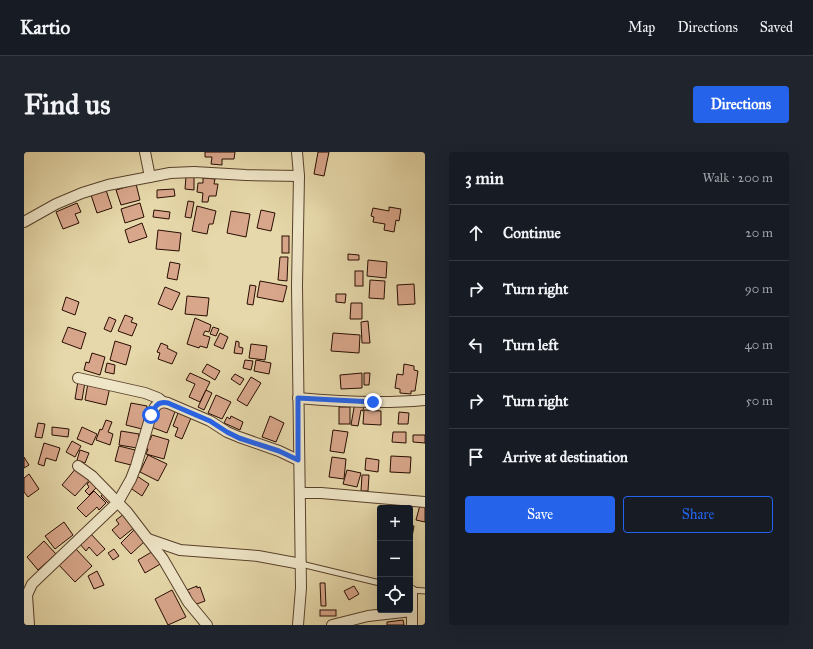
<!DOCTYPE html>
<html lang="en">
<head>
<meta charset="utf-8">
<style>
  body { margin:0; font-family:"IM FELL Great Primer",serif; background:#20242c; color:#f1f3f6 }
  .controls { position:absolute; right:12px; bottom:12px; display:grid; overflow:hidden; border-radius:4px; box-shadow:0 4px 16px #0002 }
  .controls button { width:36px; height:36px; display:grid; place-items:center; padding:0; border:0; border-bottom:1px solid #363941; background:#171b24; color:#f1f3f6; font:20px sans-serif }
  .stop { position:absolute; width:12px; height:12px; margin:-9px; border:3px solid #2563eb; border-radius:50%; background:#fff }
  .stop.end { background:#2563eb; border-color:#fff; box-shadow:0 1px 4px #0008 }
  .list { margin:0; padding:0; list-style:none }
  h2 { display:flex; justify-content:space-between; align-items:center; height:52px; margin:0; padding:0 16px; font-size:17px }
  h2 small { font-size:13px; font-weight:400; color:#9ea1a6 }
  .list li { display:grid; grid-template-columns:26px 1fr auto; gap:12px; align-items:center; box-sizing:border-box; height:56px; padding:0 16px; border-top:1px solid #363941 }
  .list b { display:block; font-size:15px; white-space:nowrap }
  .list em { font-size:13px; font-style:normal; color:#9ea1a6 }
  .actions { display:flex; gap:8px; padding:12px 16px }
  .actions a { flex:1; padding:9px 0; border:1px solid #2563eb; border-radius:4px; text-align:center; font-size:14px; color:#2563eb }
  .actions .main { background:#2563eb; color:#fff }
  .icon { flex:none; width:22px; height:22px; fill:none; stroke:currentColor; stroke-width:2; stroke-linecap:round; stroke-linejoin:round }
  .map { position:relative; flex:none; width:401px; height:473px; overflow:hidden; border-radius:4px }
  header { display:flex; align-items:center; gap:24px; box-sizing:border-box; height:56px; padding:0 20px; background:#171b24; border-bottom:1px solid #363941 }
  header strong { font-size:19px }
  nav { display:flex; gap:22px; margin-inline-start:auto; font-size:14px }
  .intro { display:flex; align-items:center; justify-content:space-between; box-sizing:border-box; height:96px; padding:0 24px }
  h1 { margin:0; font-size:28px }
  .button { padding:10px 18px; border-radius:4px; background:#2563eb; color:#fff; font-size:14px; font-weight:700 }
  main { display:flex; gap:24px; padding:0 24px }
  aside { flex:1; background:#171b24; border-radius:4px; box-shadow:0 4px 16px #0002 }
  .map>svg:first-child { display:block }
  .building { fill:#d8a68b; stroke:#280d01 }
  .lines { fill:none; stroke-linecap:round; stroke-linejoin:round }
  .service-casing { stroke:#58402b; stroke-width:7 }
  .minor-casing { stroke:#58402b; stroke-width:12 }
  .service { stroke:#efe6c8; stroke-width:5 }
  .minor { stroke:#efe6c8; stroke-width:10 }
  .route { stroke:#2563eb; stroke-width:5 }
</style>
</head>
<body>
<header>
<strong>Kartio</strong>
<nav><a>Map</a><a>Directions</a><a>Saved</a></nav>
</header>
<div class="intro"><h1>Find us</h1><a class="button">Directions</a></div>
<main>
<div class="map">
<svg width="401" height="473" viewBox="0 0 401 473">
  <rect width="100%" height="100%" fill="#e6d8aa"/>
  <filter id="stains"><feTurbulence type="fractalNoise" baseFrequency=".005" numOctaves="4"/><feColorMatrix values="0 0 0 0 .2 0 0 0 0 .09 0 0 0 0 .02 0 0 0 .5 -.17"/></filter>
  <radialGradient id="worn" r=".72"><stop offset=".6" stop-color="#630" stop-opacity="0"/><stop offset="1" stop-color="#630" stop-opacity=".3"/></radialGradient>
  <g class="building">
    <path d="M181 0H211L210 7H198V13L187 12 188 5H181Z"/>
    <path d="M294 0H305L300 24 290 22Z"/>
    <path d="M162 24H170V38L161 37Z"/>
    <path d="M179 26 191 27 190 32H194L192 44H185L184 50H178L179 41 173 40 174 31H179Z"/>
    <path d="M112 32 116 48 97 53 92 38Z"/>
    <path d="M150 37 151 44 133 46V38Z"/>
    <path d="M82 38 88 56 73 61 67 43Z"/>
    <path d="M164 49 170 50 167 66 161 65Z"/>
    <path d="M53 51 57 60 51 62 55 71 39 77 32 60Z"/>
    <path d="M116 51 120 65 101 71 97 57Z"/>
    <path d="M173 54 192 59 189 72H185L183 82 168 79Z"/>
    <path d="M365 55 377 57 375 69 372 68 370 80 360 78 361 72 349 70 350 65 347 64 349 56 365 59Z"/>
    <path d="M130 58 146 60 145 67 129 65Z"/>
    <path d="M237 58 251 61 247 79 233 76Z"/>
    <path d="M207 59 226 62 222 85 203 81Z"/>
    <path d="M118 71 123 85 105 91 101 78Z"/>
    <path d="M134 78 157 81 155 99 132 97Z"/>
    <rect x="258" y="84" width="7" height="17"/>
    <path d="M324 102 335 103V108H324Z"/>
    <path d="M256 105H264L263 129 254 128Z"/>
    <path d="M344 108 363 110 362 126 343 124Z"/>
    <path d="M146 110 156 112 153 128 143 126Z"/>
    <rect x="331" y="119" width="8" height="15"/>
    <path d="M346 128 361 129 360 147 345 146Z"/>
    <path d="M236 129 263 134 259 150 233 145Z"/>
    <path d="M390 132 391 152 374 153 373 133Z"/>
    <path d="M226 133 232 134 229 153 223 152Z"/>
    <path d="M141 135 156 141 148 158 134 152Z"/>
    <path d="M312 142H322L321 151 312 150Z"/>
    <path d="M163 144 185 146 183 164 161 162Z"/>
    <path d="M42 145 55 150 51 163 38 158Z"/>
    <path d="M327 151H338V167H326Z"/>
    <path d="M101 163 109 166 107 170 113 172 108 184 94 179Z"/>
    <path d="M85 165 92 168 87 180 80 177Z"/>
    <path d="M171 166 187 173 185 180 181 179 179 183 186 185 183 196 176 194 175 196 163 192Z"/>
    <path d="M344 169 346 191H338L337 170Z"/>
    <path d="M44 175 62 181 57 197 38 190Z"/>
    <path d="M189 175 195 177 192 184 186 182Z"/>
    <path d="M196 181 204 185 199 197 190 193Z"/>
    <path d="M309 181 336 183 335 201 307 199Z"/>
    <path d="M91 189 107 194 102 213 86 208Z"/>
    <path d="M212 189 215 190V195L219 196 218 202 210 201Z"/>
    <path d="M137 191 144 194 143 196 153 201 148 212 134 207 136 201 133 200Z"/>
    <path d="M227 192 243 194 241 208 225 206Z"/>
    <path d="M68 201 81 205 76 223 60 218 62 210 65 211Z"/>
    <path d="M221 208 229 209 227 218 219 216Z"/>
    <path d="M232 208 247 211 245 222 230 219Z"/>
    <path d="M83 211 91 213 90 222 81 220Z"/>
    <path d="M183 212 196 219 191 228 178 220Z"/>
    <path d="M380 212 390 214V218L394 219 391 239H387V242L376 241V237L371 236 373 222 379 223Z"/>
    <path d="M166 221 186 230 176 250 165 245 171 232 162 228Z"/>
    <path d="M338 221V236L317 237 316 223Z"/>
    <path d="M340 221H346L345 233H340Z"/>
    <path d="M211 222 220 227 216 233 207 227Z"/>
    <path d="M227 225 237 231 223 254 213 248Z"/>
    <path d="M54 229 61 230 58 248 51 247Z"/>
    <path d="M64 231 86 235 82 253 61 248Z"/>
    <path d="M182 238 188 241 180 258 174 255Z"/>
    <path d="M192 243 207 250 198 267 184 261Z"/>
    <path d="M331 250 340 252 339 259 337 258 334 274 327 273Z"/>
    <path d="M107 251 123 254 118 277 102 273Z"/>
    <path d="M137 251 152 257 143 281 127 275Z"/>
    <rect x="315" y="255" width="11" height="17"/>
    <path d="M340 258 357 259V273L339 272Z"/>
    <path d="M375 260 385 261 384 272H374Z"/>
    <path d="M154 261 167 266 158 287 151 284 154 276 149 274Z"/>
    <path d="M207 264 219 270 216 278 200 271 203 265 206 267Z"/>
    <path d="M246 264 260 271 252 290 238 285Z"/>
    <path d="M82 268 88 270 84 280 89 282 86 293 72 288 76 277 78 278Z"/>
    <path d="M14 271 21 272 18 286 11 285Z"/>
    <path d="M28 275 45 277 44 285 28 283Z"/>
    <path d="M58 275 73 282 68 293 53 287Z"/>
    <path d="M309 278 324 280 320 301 306 299Z"/>
    <path d="M97 279 115 282 113 296 95 293Z"/>
    <path d="M369 280H382V291L368 290Z"/>
    <path d="M128 283 145 288 140 307 122 302 124 297 121 296 123 287 126 288Z"/>
    <path d="M389 283H401V291L389 290Z"/>
    <path d="M48 289 57 294 51 305 42 300Z"/>
    <path d="M20 291 36 296 32 309 22 306 20 314 14 312Z"/>
    <path d="M95 294 111 298 107 313 91 309Z"/>
    <path d="M56 298 65 301 61 311 53 308Z"/>
    <path d="M124 303 143 312 134 329 116 320Z"/>
    <path d="M367 304 387 305 386 321 366 320Z"/>
    <path d="M0 305 5 313 0 316Z"/>
    <path d="M308 305 322 307 320 327 305 325Z"/>
    <path d="M342 306 355 308 354 320 341 318Z"/>
    <path d="M53 315 67 326 51 344 38 333Z"/>
    <path d="M323 318 337 321 333 335 319 332Z"/>
    <path d="M5 322 15 337 4 345 0 340V326Z"/>
    <path d="M338 323H345L344 339H337Z"/>
    <path d="M113 324 125 332 118 344 105 335Z"/>
    <path d="M68 327 75 333 65 343 61 339 65 335 63 332Z"/>
    <path d="M70 339 82 351 75 358 73 355 62 365 53 356Z"/>
    <path d="M81 339 90 347 85 352 77 344Z"/>
    <path d="M396 353 401 355V370L392 368Z"/>
    <path d="M100 362 111 375 96 387 88 378 95 372 92 368Z"/>
    <path d="M40 370 49 383 31 397 21 384Z"/>
    <path d="M386 373 390 374 388 385 386 384Z"/>
    <path d="M111 377 121 389 107 402 97 391Z"/>
    <path d="M66 381 81 397 73 404 65 395 62 399 55 391Z"/>
    <path d="M20 389 32 402 14 418 3 405Z"/>
    <path d="M51 396 68 414 51 430 34 412Z"/>
    <path d="M90 397 95 404 89 408 84 401Z"/>
    <path d="M131 398 138 411 121 421 114 408Z"/>
    <path d="M73 419 80 433 70 437 64 424Z"/>
    <path d="M296 431H301L302 454H297Z"/>
    <path d="M173 434V436L176 435 181 449 170 453 165 440 164 441 163 438Z"/>
    <path d="M330 434 335 442 325 448 320 439Z"/>
    <path d="M148 438 162 465 144 473 131 447Z"/>
    <rect x="296" y="458" width="16" height="6"/>
    <path d="M379 468 380 473H363V470Z"/>
  </g>
  <g class="lines">
    <defs>
      <g id="service">
        <path d="M277 412 356 431"/>
        <path d="M387 438 401 439"/>
      </g>
      <g id="minor">
        <path d="M121 0 126 25"/>
        <path d="M273 0 275 24 273 134 277 436 274 473"/>
        <path d="M0 70 32 52 58 41 84 33 146 21 170 20 222 23 275 24"/>
        <path d="M54 226 121 241 134 246 139 250"/>
        <path d="M274 246C316 250 359 252 401 248"/>
        <path d="M54 314 68 324 103 360 139 407 164 450 183 473"/>
        <path d="M276 341H297L401 350"/>
        <path d="M124 387 156 398 234 404 277 412"/>
        <path d="M5 473 3 443 8 432 94 350 107 327 112 314 127 263 131 255 134 252 139 250 144 251 186 269 203 280 215 285 255 299 274 308"/>
        <path d="M308 473 344 464 388 459"/>
        <path d="M388 473V439"/>
      </g>
    </defs>
    <use href="#service" class="service-casing"/>
    <use href="#minor" class="minor-casing"/>
    <use href="#service" class="service"/>
    <use href="#minor" class="minor"/>
  </g>
  <g class="lines">
    <path class="route" d="M127 263C131 254 134 249 144 251L186 269 203 280 215 286 255 299 274 308V246L349 250"/>
  </g>
  <rect width="100%" height="100%" filter="url(#stains)"/>
  <rect width="100%" height="100%" fill="url(#worn)"/>
</svg>
<div class="controls">
<button>+</button>
<button>−</button>
<button><svg class="icon" aria-label="locate" viewBox="0 0 24 24"><circle cx="12" cy="12" r="6"/><path d="M12 2v4M12 18v4M2 12h4M18 12h4"/></svg></button>
</div>
<div class="stop" style="left:127px;top:263px"></div>
<div class="stop end" style="left:349px;top:250px"></div>
</div>
<aside>
<h2>3 min<small>Walk · 200 m</small></h2>
<ul class="list">
<li><svg class="icon" aria-label="ahead" viewBox="0 0 24 24"><path d="M12 20V5M6 11l6-6 6 6"/></svg><div><b>Continue</b></div><em>20 m</em></li>
<li><svg class="icon" aria-label="right" viewBox="0 0 24 24"><path d="M7 20v-9h11M14 6l5 5-5 5"/></svg><div><b>Turn right</b></div><em>90 m</em></li>
<li><svg class="icon" aria-label="left" viewBox="0 0 24 24"><path d="M17 20v-9H6M10 6l-5 5 5 5"/></svg><div><b>Turn left</b></div><em>40 m</em></li>
<li><svg class="icon" aria-label="right" viewBox="0 0 24 24"><path d="M7 20v-9h11M14 6l5 5-5 5"/></svg><div><b>Turn right</b></div><em>50 m</em></li>
<li><svg class="icon" aria-label="arrive" viewBox="0 0 24 24"><path d="M6 21V4h12l-3 4 3 4H6"/></svg><div><b>Arrive at destination</b></div></li>
</ul>
<div class="actions"><a class="main">Save</a><a>Share</a></div>
</aside>
</main>
</body>
</html>
